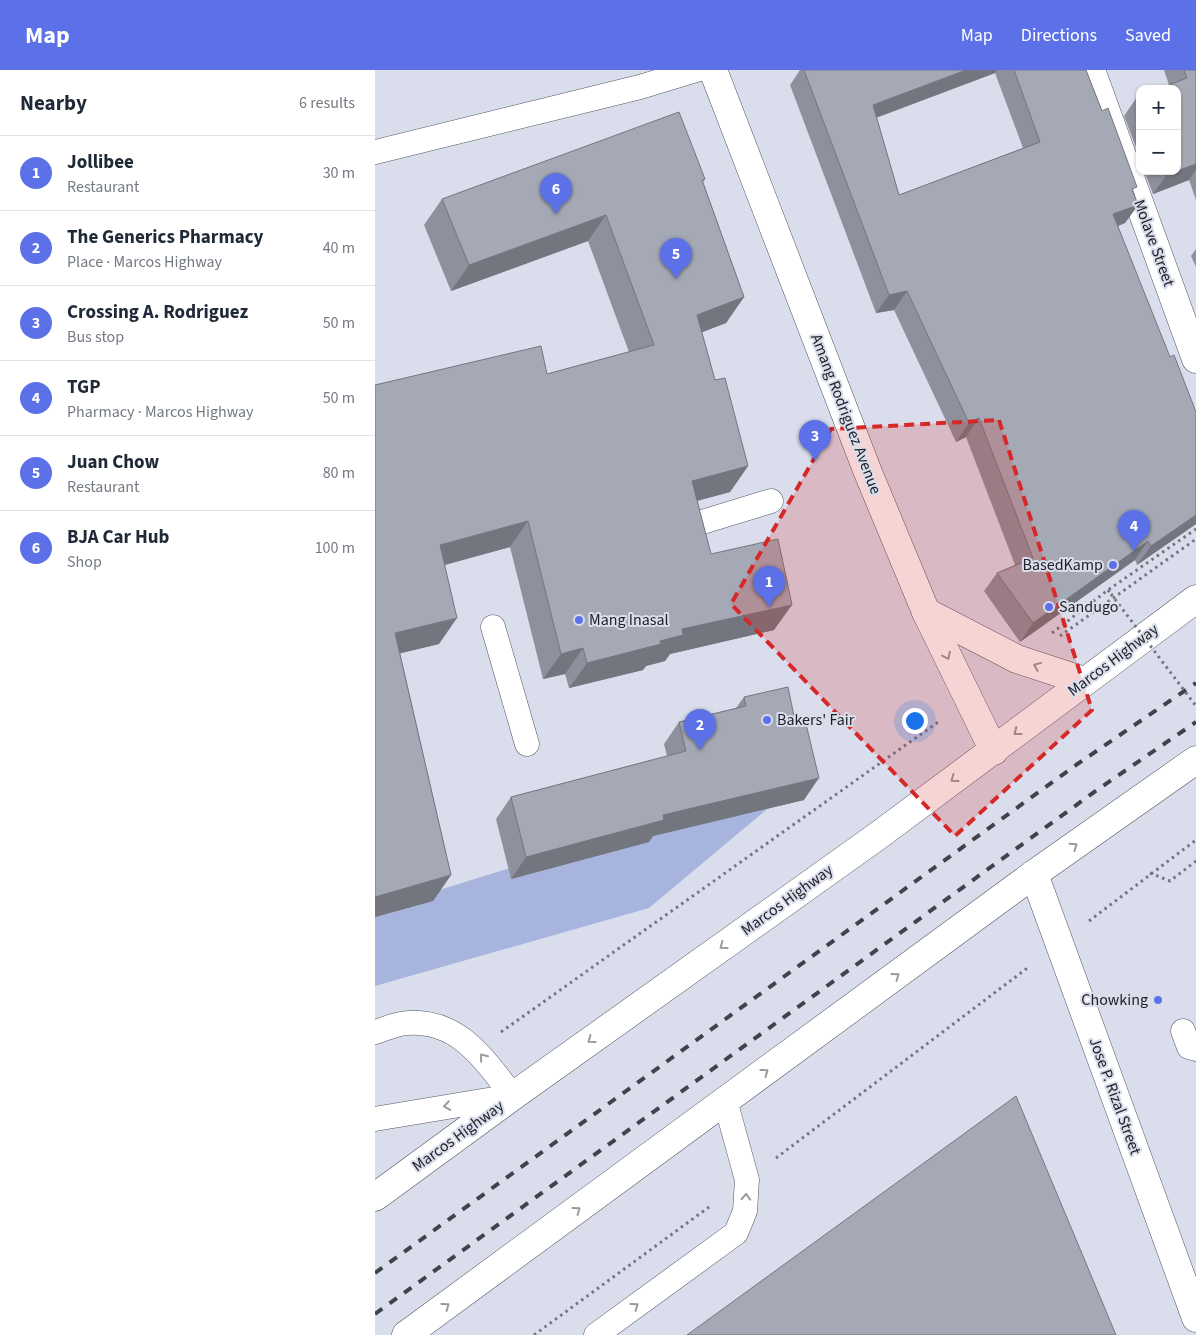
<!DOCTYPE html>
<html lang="en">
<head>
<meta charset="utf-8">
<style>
  body { margin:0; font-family:"Source Sans 3",sans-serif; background:#f6f6f7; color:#1f2937 }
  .controls { position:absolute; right:15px; top:15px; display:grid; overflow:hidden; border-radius:10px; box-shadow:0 1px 4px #0004 }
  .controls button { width:45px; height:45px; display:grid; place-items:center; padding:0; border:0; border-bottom:1px solid #e0e1e3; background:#fff; color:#1f2937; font:25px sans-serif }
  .you { position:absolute; left:539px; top:650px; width:18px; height:18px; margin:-12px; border:4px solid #fff; border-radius:50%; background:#1a73e8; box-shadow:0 0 0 8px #1a73e833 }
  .badge { display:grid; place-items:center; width:32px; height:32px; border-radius:50%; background:#5c71e8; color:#fff; font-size:16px; font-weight:700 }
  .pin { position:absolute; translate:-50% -41px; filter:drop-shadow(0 1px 2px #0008) }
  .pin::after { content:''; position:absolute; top:26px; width:18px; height:15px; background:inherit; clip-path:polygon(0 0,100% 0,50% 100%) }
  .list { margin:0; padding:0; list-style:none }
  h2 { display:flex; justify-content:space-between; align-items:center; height:65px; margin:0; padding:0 20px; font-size:21px }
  h2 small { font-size:16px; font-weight:400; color:#747a83 }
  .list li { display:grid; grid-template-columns:32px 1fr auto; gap:15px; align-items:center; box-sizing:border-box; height:75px; padding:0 20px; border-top:1px solid #e0e1e3 }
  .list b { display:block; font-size:19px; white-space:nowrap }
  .list p { margin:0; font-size:16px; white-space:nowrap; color:#747a83 }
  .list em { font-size:16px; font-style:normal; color:#747a83 }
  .map { position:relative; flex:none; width:821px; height:1265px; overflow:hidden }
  header { display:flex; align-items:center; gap:30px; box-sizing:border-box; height:70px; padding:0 25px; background:#5c71e8; color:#fff }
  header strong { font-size:24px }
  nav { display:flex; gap:28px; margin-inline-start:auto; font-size:18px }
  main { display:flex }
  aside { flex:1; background:#fff }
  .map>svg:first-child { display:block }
  .green { fill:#a7b4de }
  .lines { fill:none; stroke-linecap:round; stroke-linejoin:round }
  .lane-casing { stroke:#525661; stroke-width:25 }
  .street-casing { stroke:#525661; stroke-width:29 }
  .secondary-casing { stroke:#525661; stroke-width:29 }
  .primary-casing { stroke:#525661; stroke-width:29 }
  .path { stroke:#73767f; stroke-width:3; stroke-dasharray:2.5 4; stroke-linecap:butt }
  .lane { stroke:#fff; stroke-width:24 }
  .street { stroke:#fff; stroke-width:28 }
  .secondary { stroke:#fff; stroke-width:28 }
  .primary { stroke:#fff; stroke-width:28 }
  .rail { stroke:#404349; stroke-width:4; stroke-dasharray:9 9; stroke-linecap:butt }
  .path-bridge { stroke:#73767f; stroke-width:3; stroke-dasharray:2.5 4; stroke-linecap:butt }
  .wall { fill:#8e919c; fill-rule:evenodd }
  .shaded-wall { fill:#74767f }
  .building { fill:#a5a9b5; stroke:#74767f }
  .oneway { stroke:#9a9b9d }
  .marked { fill:#d62828; fill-opacity:0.2; stroke:#d62828; stroke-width:4; stroke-dasharray:10 6; stroke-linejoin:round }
  .poi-dot { fill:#5c71e8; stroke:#dadeec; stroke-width:2 }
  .labels { text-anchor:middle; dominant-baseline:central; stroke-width:4; stroke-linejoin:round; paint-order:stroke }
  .street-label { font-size:16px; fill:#1e2025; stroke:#dadeec }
  .poi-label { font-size:16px; fill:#1e2025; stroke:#dadeec; text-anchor:start }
</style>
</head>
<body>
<header>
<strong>Map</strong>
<nav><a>Map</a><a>Directions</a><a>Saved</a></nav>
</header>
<main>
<aside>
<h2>Nearby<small>6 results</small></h2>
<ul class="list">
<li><span class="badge">1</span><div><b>Jollibee</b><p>Restaurant</p></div><em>30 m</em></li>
<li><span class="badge">2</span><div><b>The Generics Pharmacy</b><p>Place · Marcos Highway</p></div><em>40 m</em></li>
<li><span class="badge">3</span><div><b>Crossing A. Rodriguez</b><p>Bus stop</p></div><em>50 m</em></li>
<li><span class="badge">4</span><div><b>TGP</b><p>Pharmacy · Marcos Highway</p></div><em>50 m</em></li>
<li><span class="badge">5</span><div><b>Juan Chow</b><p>Restaurant</p></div><em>80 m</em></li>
<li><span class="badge">6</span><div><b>BJA Car Hub</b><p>Shop</p></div><em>100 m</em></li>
</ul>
</aside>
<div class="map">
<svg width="821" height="1265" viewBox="0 0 821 1265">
  <rect width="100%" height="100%" fill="#dadeec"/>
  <path class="green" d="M433 705 274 838 0 916V840Z"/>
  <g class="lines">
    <defs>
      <g id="lane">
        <path d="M0 82 265 17 321 0"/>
        <path d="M324 453 396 431"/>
        <path d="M118 557 152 674"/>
        <path d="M808 961 814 977 821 979"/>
        <path d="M0 962C10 959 23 953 33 953 85 950 109 990 138 1026L0 1049"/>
        <path d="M221 1265 361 1163 370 1141 372 1110 350 1030"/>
      </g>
      <path id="street" d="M716 0 821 289"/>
      <g id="secondary">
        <path d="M338 0 492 400 551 542 619 681"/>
        <path d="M659 804 821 1248"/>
      </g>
      <g id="primary">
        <path d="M551 542 642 589 709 611"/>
        <path d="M0 1127 138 1026 504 765 821 529"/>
        <path d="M31 1265 659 804 821 690"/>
      </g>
    </defs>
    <use href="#lane" class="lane-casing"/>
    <use href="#street" class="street-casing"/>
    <use href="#secondary" class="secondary-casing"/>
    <use href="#primary" class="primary-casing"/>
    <g class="path">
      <path d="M733 520 736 524"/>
      <path d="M677 563 733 520 821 459"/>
      <path d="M685 566 821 469"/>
      <path d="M775 803 795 811 821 791"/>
      <path d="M714 851 821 770"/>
      <path d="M126 962 566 650"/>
      <path d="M401 1088 655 896"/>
      <path d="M159 1265 334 1137"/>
    </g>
    <use href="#lane" class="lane"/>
    <use href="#street" class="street"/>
    <use href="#secondary" class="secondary"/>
    <use href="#primary" class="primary"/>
    <g class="rail">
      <path d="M0 1203 701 695 821 613"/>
      <path d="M0 1244 722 720 821 652"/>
    </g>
    <path class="path-bridge" d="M736 524 821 636"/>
  </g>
  <g class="wall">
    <path d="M425 0H711L759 122 763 135 750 153 743 156 821 454 762 495 760 490 645 572 609 521 622 503 640 495 591 367 581 372 519 240 501 243 415 15ZM620 3 648 78 524 125 501 48Z"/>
    <path d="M789 0H821V130L814 110 778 124 769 101H802L794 15Z"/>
    <path d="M765 26V88L749 46 762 27Z"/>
    <path d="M330 109 328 112 369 227 351 253 327 262 340 310 373 396 355 422 322 431 336 484 399 560 295 584 290 591 271 596 268 600 194 618 190 604 168 609 135 477 70 495 64 574 25 583 76 805 58 831 0 847V315L172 304 254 282 213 171 76 221 49 155 67 129Z"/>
    <path d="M821 179V197L816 186Z"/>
    <path d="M369 627 429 730 278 766 274 772 136 809 121 749 136 727 292 686 289 674 304 652 361 638Z"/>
  </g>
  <g class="shaded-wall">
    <path d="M591 0H622L620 3 484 54 498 35Z"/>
    <path d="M821 94V100L814 110 778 124 791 106Z"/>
    <path d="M763 135 750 153 725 163 738 144Z"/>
    <path d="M231 145 213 171 76 221 94 195Z"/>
    <path d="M532 221 519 240 501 243 514 225Z"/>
    <path d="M369 227 351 253 304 271 322 245Z"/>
    <path d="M604 348 591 367 581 372 594 353Z"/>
    <path d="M373 396 355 422 299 437 317 411Z"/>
    <path d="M821 445V454L762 495 776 476Z"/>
    <path d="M153 451 135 477 47 501 65 475Z"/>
    <path d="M773 471 760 490 645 572 658 553Z"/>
    <path d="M417 535 399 560 295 584 290 591 271 596 268 600 194 618 212 593 285 571 307 559Z"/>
    <path d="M82 548 64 574 2 589 20 563Z"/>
    <path d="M208 578 190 604 168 609 186 584Z"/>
    <path d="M444 708 429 730 278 766 274 772 136 809 151 787 288 745Z"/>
    <path d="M76 805 58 831 0 847V827Z"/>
  </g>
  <g class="building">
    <path d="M429 0H591L498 35 524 125 665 72 639 0H711L727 41 733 38 762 117 757 119 763 135 738 144 795 287 799 285 821 342V445L776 476 773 471 658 553 622 503 658 488 604 348 594 353 532 221 514 225Z"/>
    <path d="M809 0H821V94L802 101V19H784L812 8Z"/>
    <path d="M765 26V33L762 27Z"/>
    <path d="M304 42 330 109 327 110 369 227 322 245 340 310 350 308 373 396 317 411 336 484 403 469 417 535 307 559 308 565 285 571 286 574 212 593 208 578 186 584 153 451 65 475 82 548 20 563 76 805 0 827V315L166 276 172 304 279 275 231 145 94 195 67 129Z"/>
    <path d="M789 101H802L791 106Z"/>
    <path d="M413 617 421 656 431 654 444 708 288 745 289 750 151 787 136 727 311 681 304 652 371 636 369 627Z"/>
    <path d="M641 1026 741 1265H312Z"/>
  </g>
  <defs><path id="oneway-chevron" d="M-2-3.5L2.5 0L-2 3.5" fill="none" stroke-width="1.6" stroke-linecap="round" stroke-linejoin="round" transform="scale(1.25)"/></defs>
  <g class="oneway">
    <use href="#oneway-chevron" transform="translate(572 586) rotate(64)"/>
    <use href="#oneway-chevron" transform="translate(662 596) rotate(-158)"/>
    <use href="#oneway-chevron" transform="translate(642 662) rotate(142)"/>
    <use href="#oneway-chevron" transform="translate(579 709) rotate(144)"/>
    <use href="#oneway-chevron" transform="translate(699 776) rotate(-35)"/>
    <use href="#oneway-chevron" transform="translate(348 876) rotate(144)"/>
    <use href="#oneway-chevron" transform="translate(521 906) rotate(-36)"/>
    <use href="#oneway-chevron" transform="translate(216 970) rotate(144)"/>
    <use href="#oneway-chevron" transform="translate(108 987) rotate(-128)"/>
    <use href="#oneway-chevron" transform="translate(390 1002) rotate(-36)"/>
    <use href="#oneway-chevron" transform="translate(72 1036) rotate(171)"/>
    <use href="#oneway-chevron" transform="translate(371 1127) rotate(-87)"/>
    <use href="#oneway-chevron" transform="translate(202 1140) rotate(-36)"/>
    <use href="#oneway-chevron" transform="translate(71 1236) rotate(-36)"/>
    <use href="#oneway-chevron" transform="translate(260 1236) rotate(-36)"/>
  </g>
  <path class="marked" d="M624 350 717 640 580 766 356 534 456 359Z"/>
  <g class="poi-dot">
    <circle cx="738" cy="495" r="5"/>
    <circle cx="674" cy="537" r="5"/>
    <circle cx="204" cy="550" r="5"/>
    <circle cx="392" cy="650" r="5"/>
    <circle cx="783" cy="930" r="5"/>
  </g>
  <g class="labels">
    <g class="street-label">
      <text transform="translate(779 173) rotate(70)">Molave Street</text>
      <text transform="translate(471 344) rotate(69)">Amang Rodriguez Avenue</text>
      <text transform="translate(738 590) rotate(-37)">Marcos Highway</text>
      <text transform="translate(412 830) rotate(-36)">Marcos Highway</text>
      <text transform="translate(740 1026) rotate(70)">Jose P. Rizal Street</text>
      <text transform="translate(83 1066) rotate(-36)">Marcos Highway</text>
    </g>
    <g class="poi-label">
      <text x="728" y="495" text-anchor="end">BasedKamp</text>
      <text x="684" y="537">Sandugo</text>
      <text x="214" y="550">Mang Inasal</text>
      <text x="402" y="650">Bakers' Fair</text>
      <text x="773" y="930" text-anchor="end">Chowking</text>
    </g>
  </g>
</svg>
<div class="controls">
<button>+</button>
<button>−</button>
</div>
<div class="you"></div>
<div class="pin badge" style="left:394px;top:537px">1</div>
<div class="pin badge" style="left:325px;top:680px">2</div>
<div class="pin badge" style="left:440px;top:391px">3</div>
<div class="pin badge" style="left:759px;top:481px">4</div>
<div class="pin badge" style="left:301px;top:209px">5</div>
<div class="pin badge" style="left:181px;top:144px">6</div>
</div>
</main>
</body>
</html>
